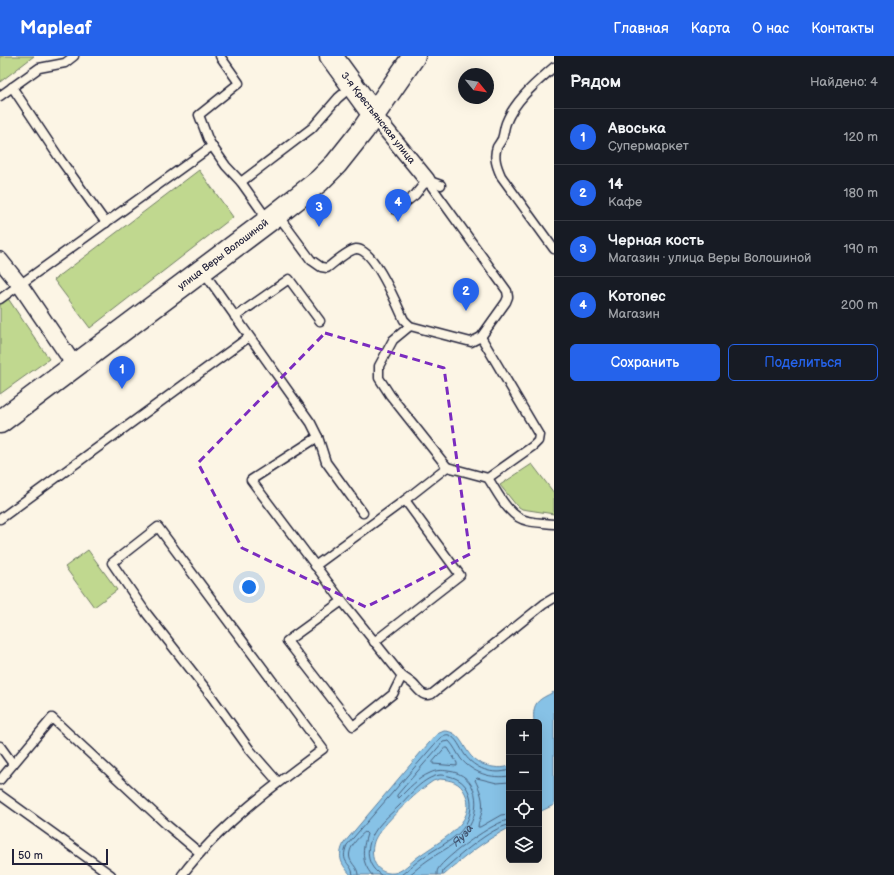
<!DOCTYPE html>
<html lang="ru">
<head>
<meta charset="utf-8">
<style>
  body { margin:0; font-family:"Balsamiq Sans",sans-serif; background:#242831; color:#f1f3f6 }
  .controls { position:absolute; right:12px; bottom:12px; display:grid; overflow:hidden; border-radius:6px; box-shadow:0 4px 16px #0002 }
  .controls button { width:36px; height:36px; display:grid; place-items:center; padding:0; border:0; border-bottom:1px solid #363941; background:#171b24; color:#f1f3f6; font:20px sans-serif }
  .compass { position:absolute; left:458px; top:12px; width:36px; height:36px; border-radius:50%; background:#171b24; box-shadow:0 4px 16px #0002; rotate:120deg }
  .scale { position:absolute; left:12px; bottom:10px; width:96px; box-sizing:border-box; padding-left:4px; border:2px solid #22223b; border-top:0; font-size:11px; line-height:14px; white-space:nowrap; color:#22223b; -webkit-text-stroke:3px #fcf5e5; paint-order:stroke }
  .you { position:absolute; left:249px; top:531px; width:14px; height:14px; margin:-10px; border:3px solid #fff; border-radius:50%; background:#1a73e8; box-shadow:0 0 0 6px #1a73e833 }
  .badge { display:grid; place-items:center; width:26px; height:26px; border-radius:50%; background:#2563eb; color:#fff; font-size:13px; font-weight:700 }
  .pin { position:absolute; translate:-50% -33px; filter:drop-shadow(0 1px 2px #0008) }
  .pin::after { content:''; position:absolute; top:21px; width:14px; height:12px; background:inherit; clip-path:polygon(0 0,100% 0,50% 100%) }
  .list { margin:0; padding:0; list-style:none }
  h2 { display:flex; justify-content:space-between; align-items:center; height:52px; margin:0; padding:0 16px; font-size:17px }
  h2 small { font-size:13px; font-weight:400; color:#9ea1a6 }
  .list li { display:grid; grid-template-columns:26px 1fr auto; gap:12px; align-items:center; box-sizing:border-box; height:56px; padding:0 16px; border-top:1px solid #363941 }
  .list b { display:block; font-size:15px; white-space:nowrap }
  .list p { margin:0; font-size:13px; white-space:nowrap; color:#9ea1a6 }
  .list em { font-size:13px; font-style:normal; color:#9ea1a6 }
  .actions { display:flex; gap:8px; padding:12px 16px }
  .actions a { flex:1; padding:9px 0; border:1px solid #2563eb; border-radius:6px; text-align:center; font-size:14px; color:#2563eb }
  .actions .main { background:#2563eb; color:#fff }
  .icon { flex:none; width:22px; height:22px; fill:none; stroke:currentColor; stroke-width:2; stroke-linecap:round; stroke-linejoin:round }
  .map { position:relative; flex:none; width:554px; height:819px; overflow:hidden }
  header { display:flex; align-items:center; gap:24px; box-sizing:border-box; height:56px; padding:0 20px; background:#2563eb; color:#fff }
  header strong { font-size:19px }
  nav { display:flex; gap:22px; margin-inline-start:auto; font-size:14px }
  main { display:flex }
  aside { flex:1; background:#171b24 }
  .map>svg:first-child { display:block }
  .green { fill:#c0d88f; stroke:#717d65 }
  .water { fill:#87c2e6; stroke:#5f82a2; fill-rule:evenodd }
  .lines { fill:none; stroke-linecap:round; stroke-linejoin:round }
  .shore { stroke:#4a627f; stroke-width:1 }
  .lane-casing { stroke:#22223b; stroke-width:11 }
  .street-casing { stroke:#22223b; stroke-width:18 }
  .secondary-casing { stroke:#22223b; stroke-width:25 }
  .lane { stroke:#fcf5e5; stroke-width:8 }
  .street { stroke:#fcf5e5; stroke-width:15 }
  .secondary { stroke:#fcf5e5; stroke-width:22 }
  .marked { fill:none; stroke:#7b2cbf; stroke-width:3; stroke-dasharray:8 5; stroke-linejoin:round }
  .labels { text-anchor:middle; dominant-baseline:central; stroke-width:4; stroke-linejoin:round; paint-order:stroke }
  .street-label { font-size:10px; fill:#22223b; stroke:#fcf5e5 }
  .water-label { font-size:11px; font-style:italic; fill:#40526e; stroke:#fcf5e5 }
</style>
</head>
<body>
<header>
<strong>Mapleaf</strong>
<nav><a>Главная</a><a>Карта</a><a>О нас</a><a>Контакты</a></nav>
</header>
<main>
<div class="map">
<svg width="554" height="819" viewBox="0 0 554 819">
  <rect width="100%" height="100%" fill="#fcf5e5"/>
  <filter id="ink" filterUnits="userSpaceOnUse"><feTurbulence type="fractalNoise" baseFrequency=".025" numOctaves="2"/><feDisplacementMap in="SourceGraphic" scale="8" xChannelSelector="R" yChannelSelector="G"/><feConvolveMatrix kernelMatrix="1 2 1 2 8 2 1 2 1" color-interpolation-filters="sRGB"/></filter>
  <g filter="url(#ink)">
    <g class="green">
      <path d="M0 0H34L0 26Z"/>
      <path d="M199 114 233 161 90 272 54 224Z"/>
      <path d="M7 241 49 303 0 338V246Z"/>
      <path d="M532 408 554 437V458L522 453 516 449 500 429Z"/>
      <path d="M88 494 117 534 94 551 65 511Z"/>
    </g>
    <g class="water">
      <path d="M554 636V749L539 756V666H534C532 646 538 644 554 636Z"/>
      <path d="M444 675C461 675 463 693 473 702 478 707 486 710 493 711 499 712 504 712 509 710V772C485 784 464 801 444 819H351C341 808 337 801 344 787L422 695 437 678ZM440 723C451 724 460 726 465 737 480 769 432 788 414 804 408 809 401 816 394 817 373 819 369 797 375 783 382 769 413 740 426 730L433 725Z"/>
    </g>
    <g class="lines">
      <g class="shore">
        <path d="M445 692H448L457 707V710L433 708V706Z"/>
        <path d="M509 726 497 727 477 722 475 724C480 734 484 744 482 755 481 761 478 766 478 771H480L501 759 509 758"/>
        <path d="M353 819C352 806 339 808 347 789L440 682C443 680 446 678 449 679 457 682 460 692 465 699 474 712 493 720 509 714"/>
        <path d="M358 819C358 813 354 810 351 805 345 795 358 781 365 776L367 778C362 794 361 806 372 819"/>
        <path d="M381 819C363 808 366 786 378 771 384 763 392 757 399 750 410 739 423 721 440 719 450 719 461 723 466 731 476 746 470 767 458 778 448 787 435 793 425 800 416 806 409 813 401 819"/>
        <path id="s1" d="M409 819C416 814 422 808 428 804 441 795 458 788 467 774 482 753 479 718 448 715 442 714 436 714 430 717 418 722 408 733 399 742L397 741V739L443 686 449 685C454 690 457 697 461 703 473 717 491 723 509 720"/>
        <path d="M437 819C437 816 437 815 438 813 445 801 496 764 509 764"/>
        <path d="M442 819 443 814C457 802 491 771 509 769"/>
      </g>
      <defs>
        <g id="lane">
          <path d="M554 11C536 27 515 44 506 67 504 72 504 78 502 83 501 85 499 88 497 91 493 101 497 111 501 120L554 193"/>
          <path d="M12 31 60 103 106 167"/>
          <path d="M0 40 39 12 65 7 74 0"/>
          <path d="M212 90 208 83 199 59 239 27 220 0"/>
          <path d="M427 124 441 129"/>
          <path d="M241 126 312 72 338 42 352 30"/>
          <path d="M396 154 415 139 427 124"/>
          <path d="M277 158 311 204 321 211 327 212C334 207 348 194 356 193 374 192 397 249 404 264L410 270 471 286 481 281 506 246 508 241 507 235 427 124"/>
          <path d="M203 215 311 367 318 381 251 424 342 545 287 585 353 670 393 638 402 620"/>
          <path d="M0 243 212 90 226 110 241 126 268 164"/>
          <path d="M235 261 289 223 320 265"/>
          <path d="M410 270 393 284 379 310V322L390 339 447 411"/>
          <path d="M481 281 539 379 538 385 533 390 488 422"/>
          <path d="M318 381 326 406 363 457"/>
          <path d="M0 463 249 281"/>
          <path d="M315 510 405 444"/>
          <path d="M342 545 402 620C406 623 410 625 413 628 419 634 423 642 432 638L544 548 554 542"/>
          <path d="M374 586 460 519 405 444 447 411 488 422C498 437 509 462 528 465 537 467 546 467 554 468"/>
          <path d="M0 690 13 708"/>
          <path d="M0 724 52 662 168 770 200 797"/>
          <path d="M0 739 111 819"/>
          <path d="M182 819C220 769 273 730 323 693L158 471 112 507 147 558 206 633 250 694 278 726"/>
        </g>
        <g id="street">
          <path d="M374 59 427 124"/>
          <path d="M0 204 20 229 75 310"/>
        </g>
        <g id="secondary">
          <path d="M331 0 374 59"/>
          <path id="s2" d="M0 366 268 165 319 125 336 108 363 74 414 0"/>
        </g>
      </defs>
      <use href="#lane" class="lane-casing"/>
      <use href="#street" class="street-casing"/>
      <use href="#secondary" class="secondary-casing"/>
      <use href="#lane" class="lane"/>
      <use href="#street" class="street"/>
      <use href="#secondary" class="secondary"/>
    </g>
  </g>
  <path class="marked" d="M325 277 444 312 470 498 366 551 242 492 198 407Z"/>
  <g class="labels">
    <g class="street-label">
      <text transform="translate(378 62) rotate(52)">3-я Крестьянская улица</text>
      <text stroke="none"><textPath href="#s2" startOffset="279">улица Веры Волошиной</textPath></text>
    </g>
    <g class="water-label">
      <text stroke="none"><textPath href="#s1" startOffset="67">Яуза</textPath></text>
    </g>
  </g>
</svg>
<div class="controls">
<button>+</button>
<button>−</button>
<button><svg class="icon" aria-label="locate" viewBox="0 0 24 24"><circle cx="12" cy="12" r="6"/><path d="M12 2v4M12 18v4M2 12h4M18 12h4"/></svg></button>
<button><svg class="icon" aria-label="layers" viewBox="0 0 24 24"><path d="M12 4l9 5-9 5-9-5zM3 14l9 5 9-5"/></svg></button>
</div>
<svg class="compass" viewBox="-18 -18 36 36"><path d="M0-13l5 13h-10z" fill="#e53935"/><path d="M0 13l5-13h-10z" fill="#9ea1a6"/></svg>
<div class="scale">50 m</div>
<div class="you"></div>
<div class="pin badge" style="left:122px;top:333px">1</div>
<div class="pin badge" style="left:466px;top:255px">2</div>
<div class="pin badge" style="left:319px;top:171px">3</div>
<div class="pin badge" style="left:398px;top:166px">4</div>
</div>
<aside>
<h2>Рядом<small>Найдено: 4</small></h2>
<ul class="list">
<li><span class="badge">1</span><div><b>Авоська</b><p>Супермаркет</p></div><em>120 m</em></li>
<li><span class="badge">2</span><div><b>14</b><p>Кафе</p></div><em>180 m</em></li>
<li><span class="badge">3</span><div><b>Черная кость</b><p>Магазин · улица Веры Волошиной</p></div><em>190 m</em></li>
<li><span class="badge">4</span><div><b>Котопес</b><p>Магазин</p></div><em>200 m</em></li>
</ul>
<div class="actions"><a class="main">Сохранить</a><a>Поделиться</a></div>
</aside>
</main>
</body>
</html>
